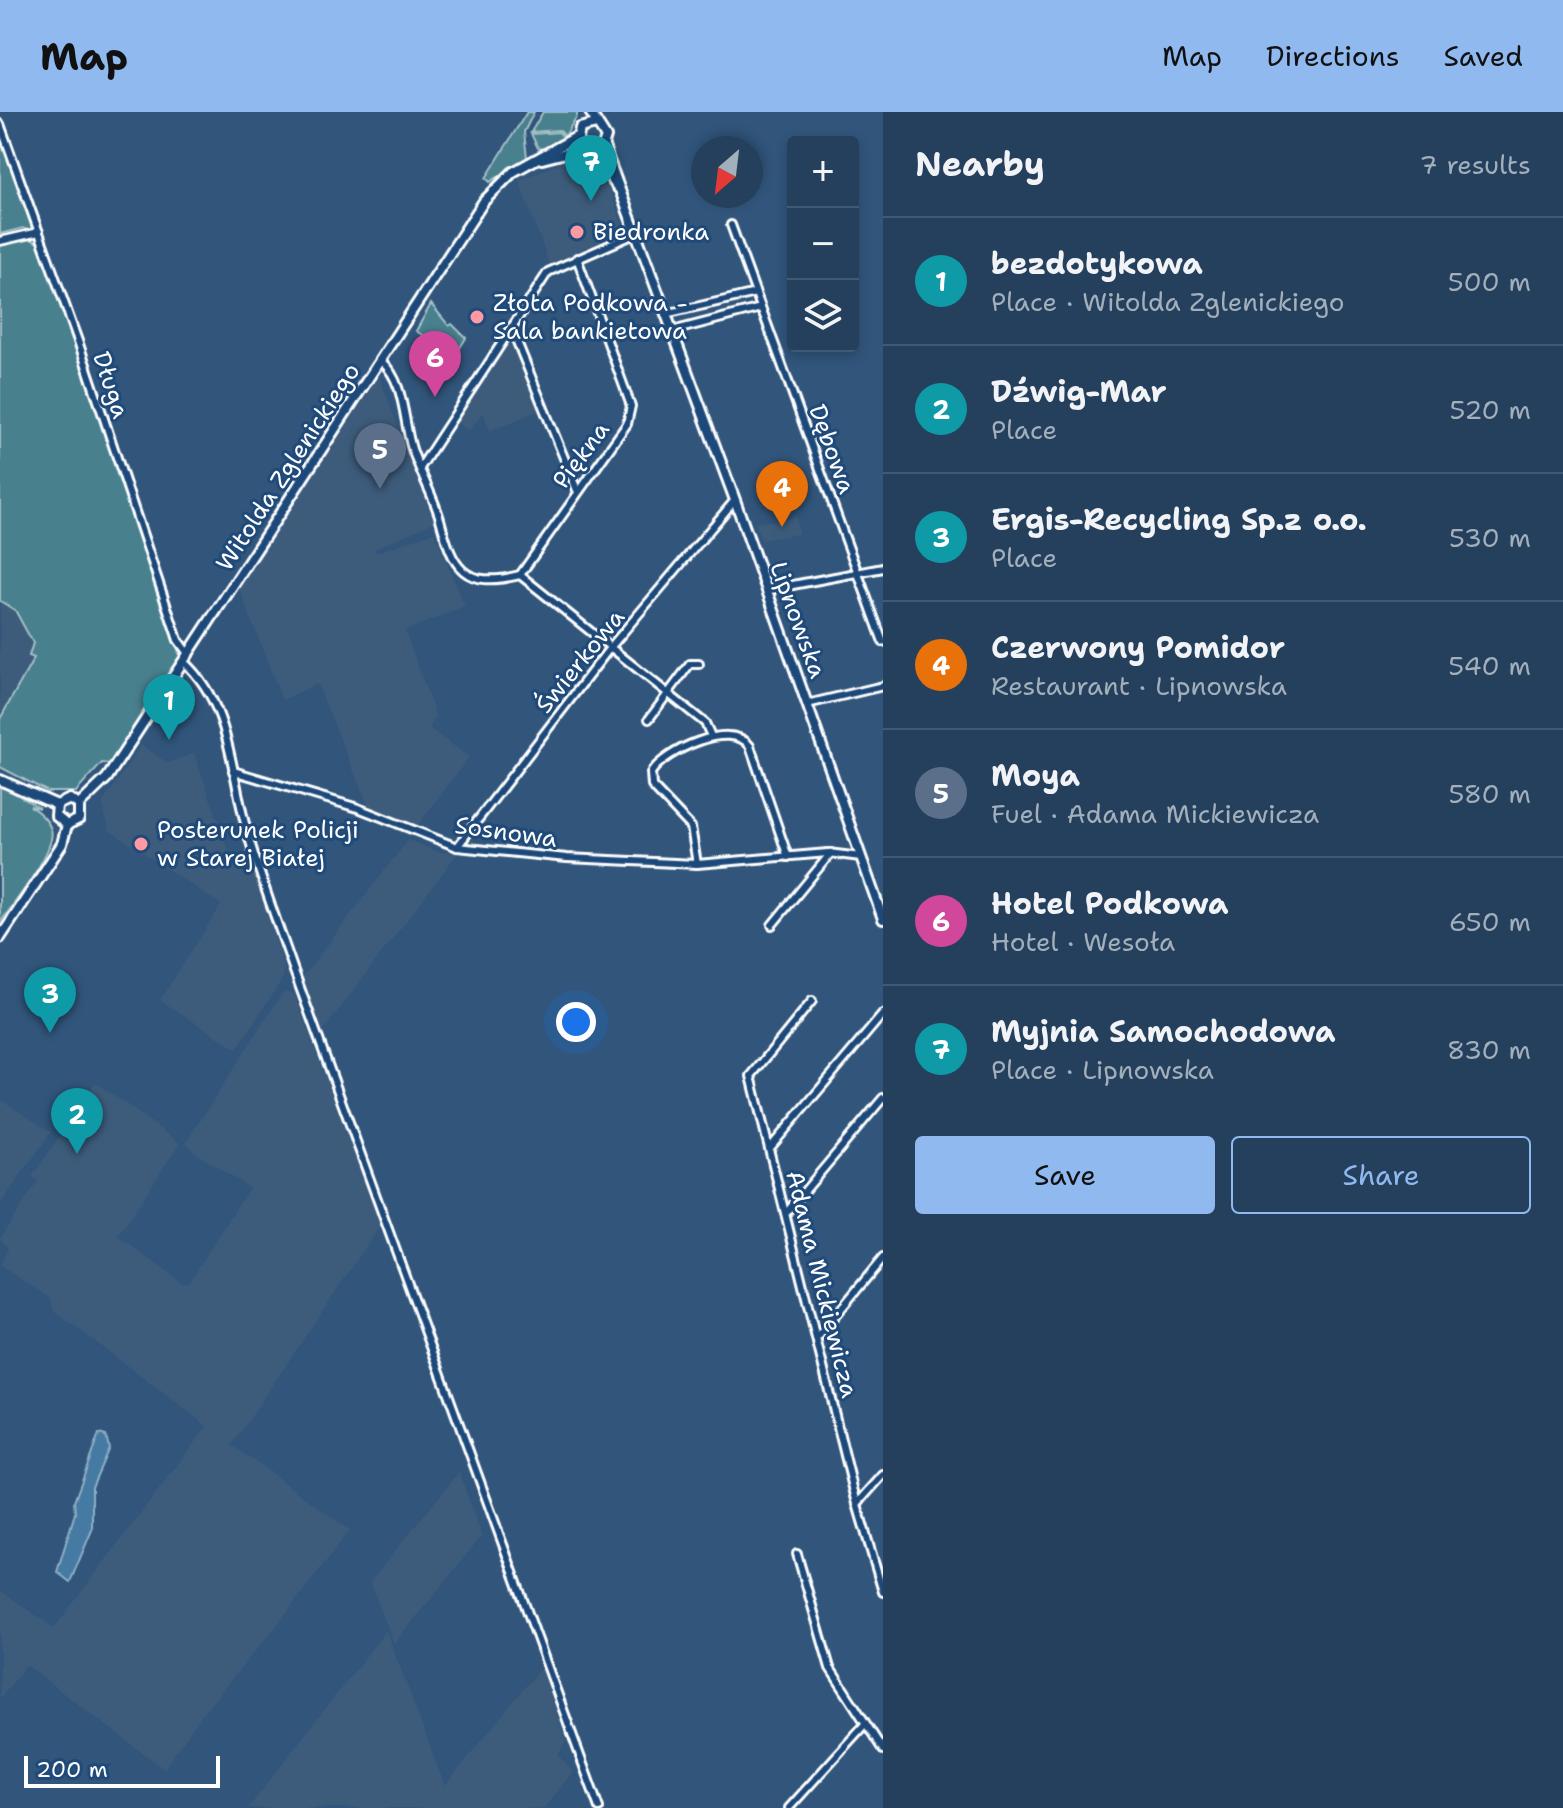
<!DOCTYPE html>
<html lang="en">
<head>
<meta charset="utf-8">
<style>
  body { margin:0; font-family:"Shantell Sans",sans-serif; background:#2d4762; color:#f1f3f6 }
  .controls { position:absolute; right:24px; top:24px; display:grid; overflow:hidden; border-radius:8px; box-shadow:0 4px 12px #0003 }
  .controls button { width:72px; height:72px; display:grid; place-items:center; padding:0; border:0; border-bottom:2px solid #425972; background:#25405c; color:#f1f3f6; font:40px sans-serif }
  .compass { position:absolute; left:691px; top:24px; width:72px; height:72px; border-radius:50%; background:#25405c; box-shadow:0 4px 12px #0003; rotate:208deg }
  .scale { position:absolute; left:24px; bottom:20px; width:196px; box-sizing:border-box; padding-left:8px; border:4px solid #fff; border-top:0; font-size:22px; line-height:28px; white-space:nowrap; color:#fff; -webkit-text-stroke:6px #1f4a7a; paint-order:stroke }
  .you { position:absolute; left:576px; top:910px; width:28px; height:28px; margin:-20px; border:6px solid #fff; border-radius:50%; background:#1a73e8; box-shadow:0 0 0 12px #1a73e833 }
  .badge { display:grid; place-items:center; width:52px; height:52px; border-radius:50%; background:#90b9f0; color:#fff; font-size:26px; font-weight:700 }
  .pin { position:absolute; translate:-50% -66px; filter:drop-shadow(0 2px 4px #0008) }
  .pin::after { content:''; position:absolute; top:42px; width:28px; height:24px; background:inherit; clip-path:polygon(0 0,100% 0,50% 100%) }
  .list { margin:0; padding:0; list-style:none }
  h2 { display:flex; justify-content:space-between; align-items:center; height:104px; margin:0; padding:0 32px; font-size:34px }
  h2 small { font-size:26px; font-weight:400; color:#a3afbb }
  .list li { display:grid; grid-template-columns:52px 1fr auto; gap:24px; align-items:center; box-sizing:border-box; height:128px; padding:0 32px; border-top:2px solid #425972 }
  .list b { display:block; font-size:30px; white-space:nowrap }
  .list p { margin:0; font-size:26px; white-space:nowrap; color:#a3afbb }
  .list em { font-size:26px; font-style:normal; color:#a3afbb }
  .actions { display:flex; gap:16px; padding:24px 32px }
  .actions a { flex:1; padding:18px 0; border:2px solid #90b9f0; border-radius:8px; text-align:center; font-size:28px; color:#90b9f0 }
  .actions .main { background:#90b9f0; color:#111 }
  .icon { flex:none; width:44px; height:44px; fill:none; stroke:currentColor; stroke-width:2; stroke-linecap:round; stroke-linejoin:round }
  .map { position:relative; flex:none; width:883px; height:1696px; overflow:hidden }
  header { display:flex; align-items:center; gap:48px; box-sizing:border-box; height:112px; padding:0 40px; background:#90b9f0; color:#111 }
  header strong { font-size:38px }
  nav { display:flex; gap:44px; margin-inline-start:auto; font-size:28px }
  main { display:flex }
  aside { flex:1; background:#25405c }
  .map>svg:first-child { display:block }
  .built { fill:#3d5c7b }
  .green { fill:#4a808e; stroke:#a4c0c6; stroke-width:2 }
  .water { fill:#457aa2; stroke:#8fafc7; stroke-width:2 }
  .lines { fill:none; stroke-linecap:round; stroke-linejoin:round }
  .street-casing { stroke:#fff; stroke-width:12 }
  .secondary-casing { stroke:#fff; stroke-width:14 }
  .street { stroke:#1f4a7a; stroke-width:6 }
  .secondary { stroke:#1f4a7a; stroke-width:8 }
  .poi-dot { fill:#ff9aa2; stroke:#1f4a7a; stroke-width:3 }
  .labels { text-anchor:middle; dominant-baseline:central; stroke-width:6; stroke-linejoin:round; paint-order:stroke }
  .poi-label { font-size:24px; fill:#fff; stroke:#1f4a7a; text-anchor:start }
  .street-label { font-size:24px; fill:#fff; stroke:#1f4a7a }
</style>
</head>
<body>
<header>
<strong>Map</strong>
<nav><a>Map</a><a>Directions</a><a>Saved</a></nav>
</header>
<main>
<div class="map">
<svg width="883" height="1696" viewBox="0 0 883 1696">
  <rect width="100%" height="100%" fill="#31557b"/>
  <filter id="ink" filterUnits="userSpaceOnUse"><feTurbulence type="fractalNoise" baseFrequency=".0125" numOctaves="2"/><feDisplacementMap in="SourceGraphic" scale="16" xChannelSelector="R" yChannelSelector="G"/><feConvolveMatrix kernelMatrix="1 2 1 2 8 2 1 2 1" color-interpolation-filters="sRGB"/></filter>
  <g filter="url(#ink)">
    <g class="built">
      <path d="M573 46 597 57 607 72 625 119 549 152 519 68Z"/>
      <path d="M514 232 538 299 490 319 483 300 469 319 456 310 507 233Z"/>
      <path d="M379 264 434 410 374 437 375 441 434 420 465 494 405 519 436 605 429 616 469 645 416 716 369 696 317 572 282 588 239 476Z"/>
      <path d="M796 405 798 422 761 428 755 411Z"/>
      <path d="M0 488 16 497 50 555 0 643Z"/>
      <path d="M141 633 168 651 194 641 235 755 254 761 284 856 283 866 237 937 160 888 221 793 109 718 102 692Z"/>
      <path d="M408 728 436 739 457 742 323 919 301 867Z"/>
      <path d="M283 880 294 881 380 1114 232 1333 350 1418 275 1516 203 1601 164 1657 26 1553 0 1587V1478L54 1516 207 1314 54 1199 50 1186 0 1154 8 1136 0 1126 38 1069 32 1065 95 970 180 1031 118 1124 182 1171 190 1169 249 1076 194 1040 186 1030Z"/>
      <path d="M0 987 51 1020 0 1093Z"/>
      <path d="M459 1360 482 1424 394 1532 370 1470Z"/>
      <path d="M386 1518 445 1674 541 1555 566 1629 558 1643 573 1660 544 1696H248Z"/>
    </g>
    <g class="green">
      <path d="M527 0H534L524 20 527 46 490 70 486 66Z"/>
      <path d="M543 0H577V4L565 24 559 18 531 20Z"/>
      <path d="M559 20 564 26 548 37 538 36 531 22Z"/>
      <path d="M0 21 35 117 28 119 23 116 0 122Z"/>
      <path d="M29 126 41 133 180 544 110 652 102 651 76 680H48L0 655V607L34 546 29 544 33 531 15 498 0 489V133Z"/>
      <path d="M431 192 449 214 452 212 466 226 455 244 416 219Z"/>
      <path d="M0 673 40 696 30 694C38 700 47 706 51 717 58 737 12 793 0 811Z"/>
    </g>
    <path class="water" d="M99 1322 106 1324 109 1336 92 1375V1418L70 1470 57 1460 75 1401 74 1390Z"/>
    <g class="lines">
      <defs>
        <g id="street">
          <path d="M0 12 78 229 178 528 189 543"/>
          <path d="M731 113 883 530"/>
          <path d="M0 129 39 120"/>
          <path d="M665 202 756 181"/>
          <path d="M511 215 577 378"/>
          <path d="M672 219 761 196"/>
          <path d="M382 250C405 270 403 309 412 337 420 361 433 383 440 407 453 457 463 477 520 463"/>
          <path d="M420 356 548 160 637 121"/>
          <path d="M520 463 627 312 631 294 577 146"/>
          <path d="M520 463 705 611 711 624"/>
          <path d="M766 478 883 456"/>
          <path d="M184 550C232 594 230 660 247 719 260 766 278 812 294 859L599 1696"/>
          <path d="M807 592 883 574"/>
          <path d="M649 607 690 552H699"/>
          <path d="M233 659 358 696 457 735 567 746 697 752 828 741 861 745"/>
          <path d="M457 735 609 537 735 388"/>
          <path d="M697 752 691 715 652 674 651 661C663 640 731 607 750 634L788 745"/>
          <path d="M772 813 831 741"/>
          <path d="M812 889 751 964 857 1392 883 1480"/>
          <path d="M770 1036 883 902"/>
          <path d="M787 1100 883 986"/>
          <path d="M817 1226 883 1146"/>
          <path d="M857 1392 883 1363"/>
          <path d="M797 1442 830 1556 883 1638"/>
          <path d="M789 1696 865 1612"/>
        </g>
        <g id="secondary">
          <path d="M590 0 606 25 602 37 591 42"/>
          <path d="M596 12 580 16 577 32 597 46 617 75"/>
          <path d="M604 35 735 388 883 807"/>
          <path d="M542 47 581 37"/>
          <path d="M0 668 57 693"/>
          <path d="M57 693 70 687 79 693"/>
          <path d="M57 693 56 704 67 713"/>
          <path d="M79 693 107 666 484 89 513 60 576 25"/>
          <path d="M67 713 79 707V693"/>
          <path d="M0 826 62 732 67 713"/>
        </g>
      </defs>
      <use href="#street" class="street-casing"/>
      <use href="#secondary" class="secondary-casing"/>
      <use href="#street" class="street"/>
      <use href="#secondary" class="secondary"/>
    </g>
  </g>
  <g class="poi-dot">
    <circle cx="577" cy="120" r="8"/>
    <circle cx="477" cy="205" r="8"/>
    <circle cx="141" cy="732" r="8"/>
  </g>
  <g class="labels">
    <g class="poi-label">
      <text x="593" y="120">Biedronka</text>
      <text x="493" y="191">Złota Podkowa -<tspan x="493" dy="28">Sala bankietowa</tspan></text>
      <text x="157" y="718">Posterunek Policji<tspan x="157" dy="28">w Starej Białej</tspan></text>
    </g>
    <g class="street-label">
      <text transform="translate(111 273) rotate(72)">Długa</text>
      <text transform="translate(832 337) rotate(70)">Dębowa</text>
      <text transform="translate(581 343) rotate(-53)">Piękna</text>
      <text transform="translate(288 355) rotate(-57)">Witolda Zglenickiego</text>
      <text transform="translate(798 508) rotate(70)">Lipnowska</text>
      <text transform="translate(580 549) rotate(-51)">Świerkowa</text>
      <text transform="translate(506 720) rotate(8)">Sosnowa</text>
      <text transform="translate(822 1172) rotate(76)">Adama Mickiewicza</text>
    </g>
  </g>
</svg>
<div class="controls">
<button>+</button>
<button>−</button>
<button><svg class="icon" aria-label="layers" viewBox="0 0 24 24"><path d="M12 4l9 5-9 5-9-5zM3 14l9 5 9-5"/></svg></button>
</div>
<svg class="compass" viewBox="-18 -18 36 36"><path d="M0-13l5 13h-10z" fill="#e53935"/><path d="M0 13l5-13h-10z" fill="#a3afbb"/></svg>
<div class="scale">200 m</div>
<div class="you"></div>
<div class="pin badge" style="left:169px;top:628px;background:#0f9aa8">1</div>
<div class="pin badge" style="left:77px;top:1042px;background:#0f9aa8">2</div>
<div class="pin badge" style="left:50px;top:921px;background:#0f9aa8">3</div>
<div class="pin badge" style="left:782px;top:415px;background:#e8710a">4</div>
<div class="pin badge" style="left:380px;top:377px;background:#5c6f8a">5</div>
<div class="pin badge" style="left:435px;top:285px;background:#d1479c">6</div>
<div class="pin badge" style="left:591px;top:89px;background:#0f9aa8">7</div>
</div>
<aside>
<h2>Nearby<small>7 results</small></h2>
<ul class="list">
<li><span class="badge" style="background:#0f9aa8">1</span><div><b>bezdotykowa</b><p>Place · Witolda Zglenickiego</p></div><em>500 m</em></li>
<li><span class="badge" style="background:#0f9aa8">2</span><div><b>Dźwig-Mar</b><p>Place</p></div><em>520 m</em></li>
<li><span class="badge" style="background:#0f9aa8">3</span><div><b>Ergis-Recycling Sp.z o.o.</b><p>Place</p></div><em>530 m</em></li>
<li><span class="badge" style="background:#e8710a">4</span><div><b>Czerwony Pomidor</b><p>Restaurant · Lipnowska</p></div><em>540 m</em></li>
<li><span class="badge" style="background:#5c6f8a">5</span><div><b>Moya</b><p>Fuel · Adama Mickiewicza</p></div><em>580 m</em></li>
<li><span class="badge" style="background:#d1479c">6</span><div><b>Hotel Podkowa</b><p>Hotel · Wesoła</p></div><em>650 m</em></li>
<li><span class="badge" style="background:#0f9aa8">7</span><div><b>Myjnia Samochodowa</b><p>Place · Lipnowska</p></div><em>830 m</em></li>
</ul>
<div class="actions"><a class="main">Save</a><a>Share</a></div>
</aside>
</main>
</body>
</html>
